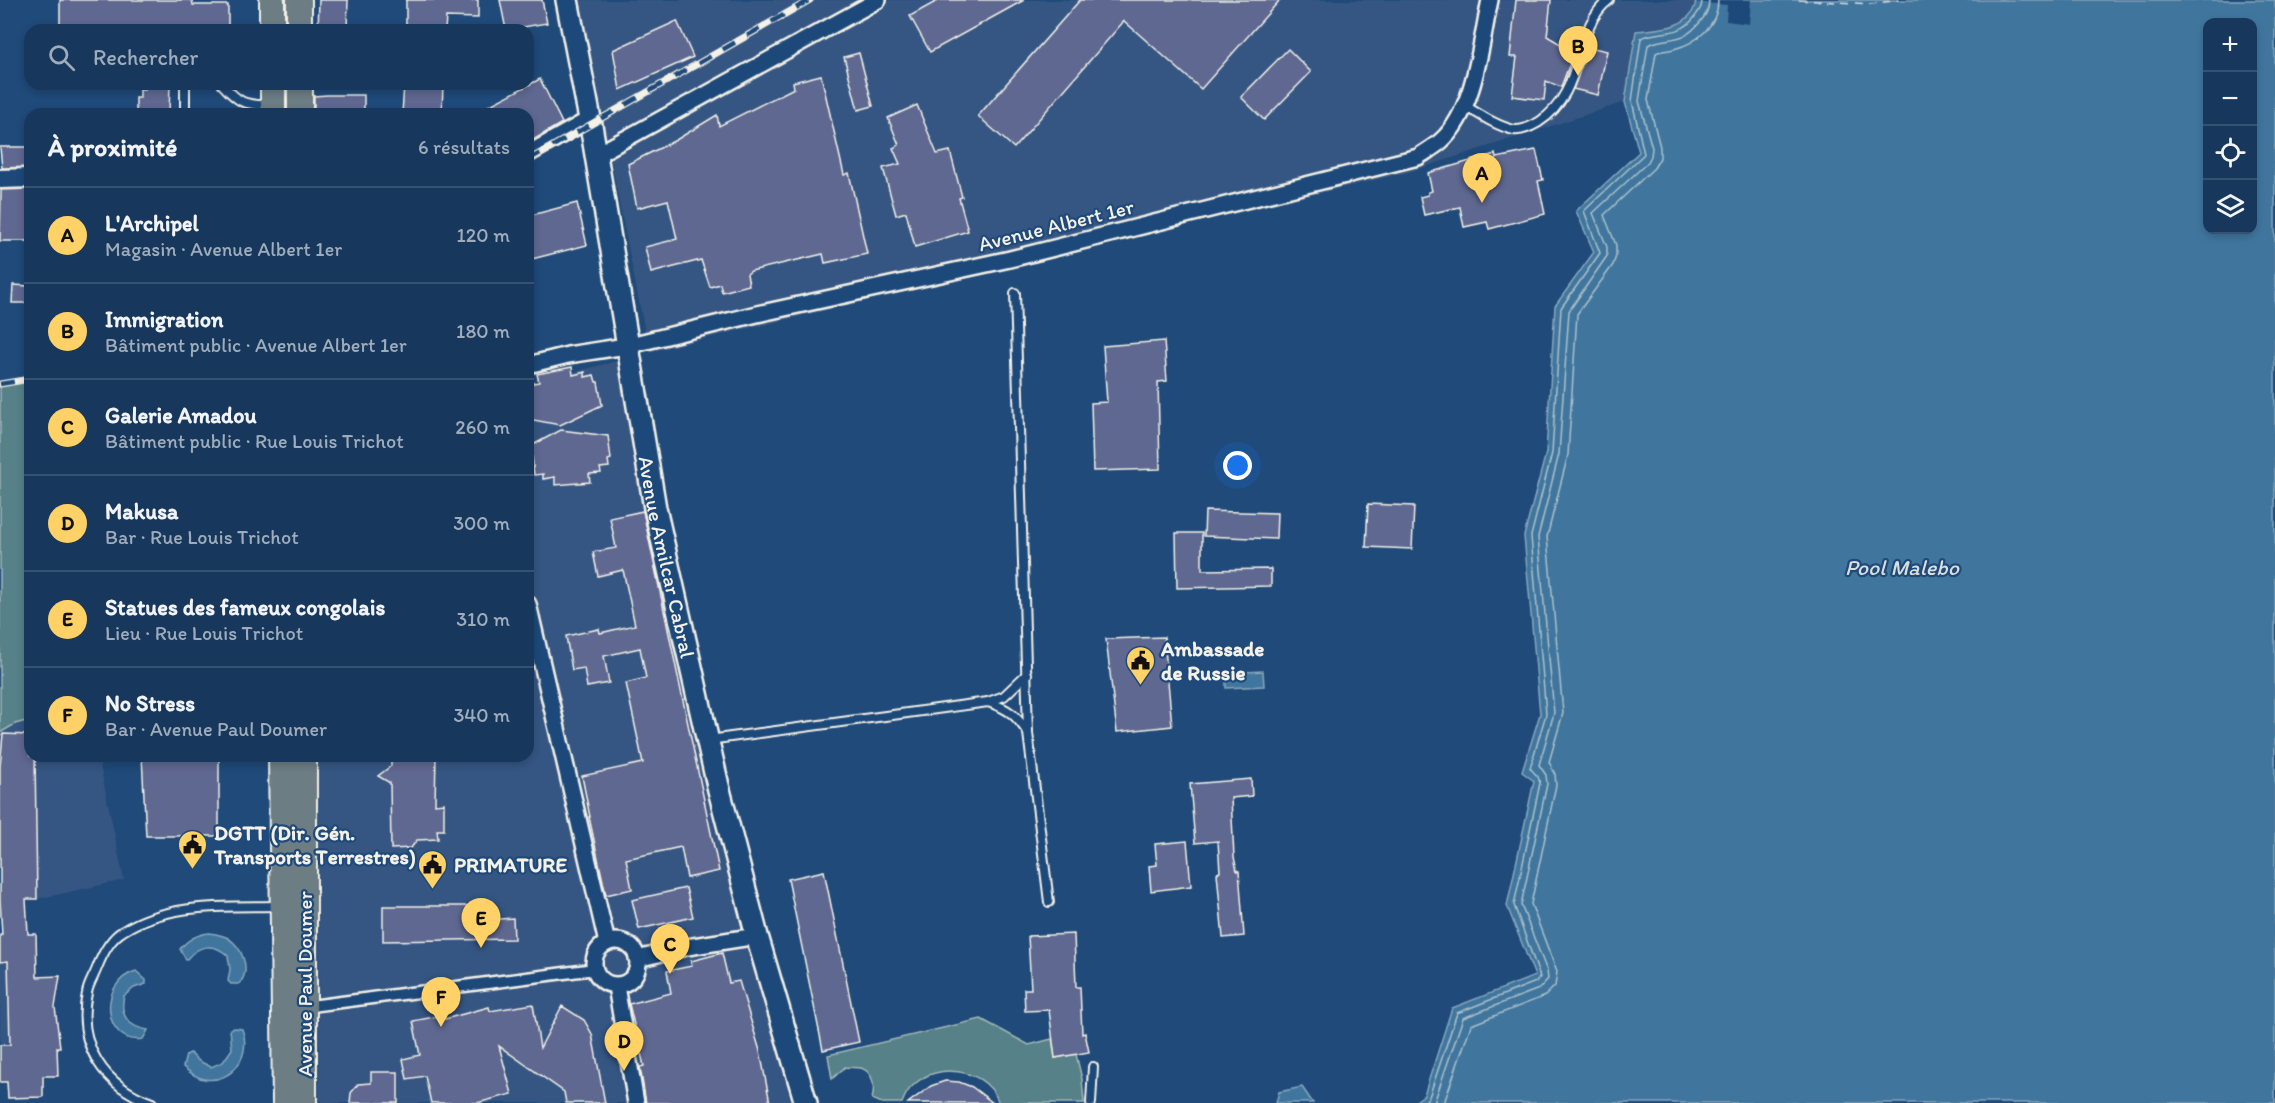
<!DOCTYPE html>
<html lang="fr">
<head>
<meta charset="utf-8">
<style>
  body { margin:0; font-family:Itim,sans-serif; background:#203f62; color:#f1f3f6 }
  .controls { position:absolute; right:18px; top:18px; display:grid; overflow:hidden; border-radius:12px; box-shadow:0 3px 9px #0003 }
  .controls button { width:54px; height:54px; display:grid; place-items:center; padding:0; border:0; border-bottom:2px solid #365272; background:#17385c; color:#f1f3f6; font:30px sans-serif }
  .you { position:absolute; left:1238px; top:466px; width:21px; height:21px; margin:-15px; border:4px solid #fff; border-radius:50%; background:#1a73e8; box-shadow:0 0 0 9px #1a73e833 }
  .badge { display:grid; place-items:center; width:39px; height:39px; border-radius:50%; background:#ffd166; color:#111; font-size:20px; font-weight:700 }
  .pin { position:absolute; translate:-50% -50px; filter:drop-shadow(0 2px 3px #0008) }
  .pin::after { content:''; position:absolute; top:32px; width:21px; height:18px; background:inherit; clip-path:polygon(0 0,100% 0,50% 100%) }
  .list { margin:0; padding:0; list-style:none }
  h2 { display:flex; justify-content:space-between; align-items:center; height:78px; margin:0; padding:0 24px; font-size:26px }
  h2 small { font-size:20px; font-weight:400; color:#9eacbb }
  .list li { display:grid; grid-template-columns:39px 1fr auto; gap:18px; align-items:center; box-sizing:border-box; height:96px; padding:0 24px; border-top:2px solid #365272 }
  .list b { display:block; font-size:22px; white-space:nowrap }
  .list p { margin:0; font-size:20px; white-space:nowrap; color:#9eacbb }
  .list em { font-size:20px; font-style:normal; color:#9eacbb }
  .icon { flex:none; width:33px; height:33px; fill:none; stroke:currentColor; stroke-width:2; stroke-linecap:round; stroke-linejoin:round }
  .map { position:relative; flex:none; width:2275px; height:1103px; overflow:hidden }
  .search { position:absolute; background:#17385c; box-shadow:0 3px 9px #0003; left:24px; top:24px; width:510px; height:66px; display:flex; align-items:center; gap:15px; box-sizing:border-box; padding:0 21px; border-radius:18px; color:#9eacbb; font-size:22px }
  .panel { position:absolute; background:#17385c; box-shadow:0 3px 9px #0003; left:24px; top:108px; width:510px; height:654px; border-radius:18px }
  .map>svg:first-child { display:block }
  .built { fill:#365683 }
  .green { fill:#568188; stroke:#a5b9b8; stroke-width:1.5 }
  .water { fill:#41769e; stroke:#89a7bc; stroke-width:1.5; fill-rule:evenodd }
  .pier { fill:#1f4a7a }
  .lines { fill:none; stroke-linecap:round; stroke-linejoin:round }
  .shore { stroke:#acc0ca; stroke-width:1.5 }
  .ferry { stroke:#d9dfdd; stroke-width:1.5; stroke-dasharray:8 6; stroke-linecap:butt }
  .building { fill:#5e6891; stroke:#f4f1e8; stroke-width:1.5 }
  .service-casing { stroke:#f4f1e8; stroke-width:12 }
  .pedestrian-casing { stroke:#f4f1e8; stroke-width:15 }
  .minor-casing { stroke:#f4f1e8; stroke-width:20 }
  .tertiary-casing { stroke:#f4f1e8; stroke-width:22 }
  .secondary-casing { stroke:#f4f1e8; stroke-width:26 }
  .primary-casing { stroke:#f4f1e8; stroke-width:28 }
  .service { stroke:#1f4a7a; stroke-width:8 }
  .pedestrian { stroke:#1f4a7a; stroke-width:10 }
  .minor { stroke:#1f4a7a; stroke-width:15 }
  .tertiary { stroke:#1f4a7a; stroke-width:18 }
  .secondary { stroke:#1f4a7a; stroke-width:21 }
  .primary { stroke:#6d7d84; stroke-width:24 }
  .rail-casing { stroke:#f4f1e8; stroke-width:7 }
  .rail { stroke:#1f4a7a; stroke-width:4.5; stroke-dasharray:14; stroke-linecap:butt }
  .labels { text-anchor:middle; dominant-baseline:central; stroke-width:4.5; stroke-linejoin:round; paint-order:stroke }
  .street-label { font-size:21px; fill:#f4f1e8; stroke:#1f4a7a }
  .poi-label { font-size:21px; font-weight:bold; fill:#f4f1e8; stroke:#1f4a7a; text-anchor:start }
  .water-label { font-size:22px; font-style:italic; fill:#d9dfdd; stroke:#1f4a7a }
</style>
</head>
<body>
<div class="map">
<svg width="2275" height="1103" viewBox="0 0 2275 1103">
  <rect width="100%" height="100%" fill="#1f4a7a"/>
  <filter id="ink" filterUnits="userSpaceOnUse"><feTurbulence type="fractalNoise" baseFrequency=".0167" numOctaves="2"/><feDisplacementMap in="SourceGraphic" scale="12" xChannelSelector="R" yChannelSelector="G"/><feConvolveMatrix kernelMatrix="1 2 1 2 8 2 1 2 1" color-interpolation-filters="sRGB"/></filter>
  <g filter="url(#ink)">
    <g class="built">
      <path d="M579 0H1696L1695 7 1683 23 1667 28 1636 31 1625 102 1409 172 649 352Z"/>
      <path d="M617 361 791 1103H319L318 756H528V384Z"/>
      <path d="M0 544 30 598V756H98L124 880 37 899H0V902Z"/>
      <path d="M8 961 10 1045H0V962Z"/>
    </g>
    <g class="green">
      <path d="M30 379V720L15 724 0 733V384Z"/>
      <path d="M981 1019 1029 1045 1052 1039 1055 1058 1076 1054 1082 1079 1084 1103H999C984 1061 917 1060 902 1103H882L872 1099C875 1088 874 1072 861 1068 856 1067 849 1068 845 1067L832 1079 828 1055Z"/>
    </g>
    <g class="water">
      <path d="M1696 0H2275V1103H1413L1424 1095 1452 1008 1535 976 1507 906 1534 781 1522 772 1540 714 1524 536 1546 453 1555 306 1594 252 1576 211 1639 152 1625 102 1636 31C1658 29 1693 29 1696 0ZM2208 22H2252V230H2208Z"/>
      <path d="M1263 671 1264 686 1226 688V673Z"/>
      <path d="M210 933C216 934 223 935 228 938 242 947 252 970 239 984H231L228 981 230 969 228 956C214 942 198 945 186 960L180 949C188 939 197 934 210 933Z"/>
      <path d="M136 971 146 980V984L134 988 124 996C119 1016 129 1027 148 1030L143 1039C104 1046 96 983 136 971Z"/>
      <path d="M235 1028 242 1029C252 1054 233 1084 204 1079 196 1078 189 1072 183 1067L186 1055 190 1053 199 1061 211 1067 223 1062 232 1049 230 1029Z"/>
      <path d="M1302 1087 1313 1103H1276L1279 1092Z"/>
    </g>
    <path class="pier" d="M1693 0H1751L1749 24 1726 21 1727 5 1693 2Z"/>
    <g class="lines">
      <g class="shore">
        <path d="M1423 1103 1429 1097 1457 1013 1536 982 1540 977 1514 905 1540 783 1538 777 1530 768 1546 714 1531 536 1552 453 1561 308 1600 253 1584 211 1644 154 1632 101 1641 38C1661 29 1678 38 1694 18 1699 11 1702 8 1702 0"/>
        <path d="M1434 1103 1463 1018 1539 989 1548 979 1547 971 1521 905 1547 784 1546 775 1539 765 1554 713 1538 537 1559 454 1569 311 1607 256V247L1593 213 1648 162 1651 156 1652 148 1639 101 1648 45C1669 35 1682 45 1700 22 1706 15 1709 10 1709 0"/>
        <path d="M1444 1103 1471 1025 1545 996 1555 986 1557 972 1531 904 1556 785 1555 774 1549 762 1563 713 1547 537 1568 455 1577 314 1613 265 1616 256V245L1604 215 1654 168 1660 158V147L1648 100 1656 53C1661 50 1668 51 1674 49 1697 43 1718 26 1718 0"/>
      </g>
      <path class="ferry" d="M1799 0 1871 4 1899 0"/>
    </g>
    <g class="building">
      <path d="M60 0H192L193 5H228V30H60Z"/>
      <path d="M319 0H348L347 30H318Z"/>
      <path d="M406 0H478V18L446 17 445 30H406Z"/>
      <path d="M500 0H542L547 23 506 30Z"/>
      <path d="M939 0H1024L930 52 910 16Z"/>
      <path d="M1080 0H1280L1201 89 1124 21 1014 148 978 116Z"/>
      <path d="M1516 0H1551L1547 36 1574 52 1561 87 1546 81 1544 100 1512 96 1517 57H1510Z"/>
      <path d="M677 21 693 57 620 90 613 50Z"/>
      <path d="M1589 47 1607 51 1598 95 1573 89 1585 58 1586 59Z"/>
      <path d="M1288 49 1311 72 1264 120 1241 97Z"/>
      <path d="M859 53 873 106 858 110 844 57Z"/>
      <path d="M821 75 844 175 849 173 867 254 825 263 823 254 751 271 747 274 749 285 722 292 720 284 710 287 701 260 651 273 645 247 677 239 668 200 637 208 628 164 676 140 717 115 719 126 794 88 793 82Z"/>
      <path d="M540 79 562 123 528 143V114H473Z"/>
      <path d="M145 84H170L169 114H136V98H140V89H145Z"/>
      <path d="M404 84H443L442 114H402Z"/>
      <path d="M327 95H364V114H314V96Z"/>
      <path d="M917 105 937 154 950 151 962 197 959 198 968 231 915 247 906 212 896 215 883 168 900 164 893 148 899 145 888 118Z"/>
      <path d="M0 147H30V167L2 168Z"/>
      <path d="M1536 150 1543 180 1538 181 1545 214 1489 229 1487 222 1464 227 1460 207 1424 215 1420 197 1428 195V192L1432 191 1428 173 1495 154 1496 158Z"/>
      <path d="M30 189V241H0L1 190Z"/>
      <path d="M577 203 587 245 528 260V216Z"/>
      <path d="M13 285 30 286V303H12Z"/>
      <path d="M1164 341 1167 381 1158 382 1160 469 1093 471 1091 403 1107 402 1103 346Z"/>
      <path d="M572 367 573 375 585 372V377L594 375 596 382H598L602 405 560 425 528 419V384L539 382 537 374Z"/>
      <path d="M561 430 608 436 611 459 608 460 609 467 600 468 601 473 589 474 590 482 555 485V477L543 479V474L534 475 531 446Z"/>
      <path d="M1368 504 1414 506 1412 549 1366 547Z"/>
      <path d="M643 511 719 871 687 878 681 847 626 859 632 889 606 895 589 817H590L582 776 643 763 626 683 646 678 640 648 604 656 609 683 587 687 584 668 572 670 566 636 599 629 600 633 635 625 623 570 598 576 593 552 616 548 610 518Z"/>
      <path d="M1205 511 1277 513 1276 539 1204 536Z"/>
      <path d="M1176 533H1202V570L1271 569V586L1177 588Z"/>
      <path d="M1164 637 1172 726 1117 732 1106 639Z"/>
      <path d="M3 734 30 735V756H35L37 899H26L28 934H36L37 977 60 976 55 1007 60 1047H57L58 1076H43V1097L8 1098 7 1082H0V1045H10L8 961 0 962V935H2L0 899V767Z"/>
      <path d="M142 756H219V836H146Z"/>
      <path d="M391 756H436L435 804 444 803V830H437L438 839 417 840 411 848 391 849 390 783 378 776 391 766Z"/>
      <path d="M1251 779 1252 796 1231 798 1234 857 1237 871H1239L1244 936 1223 938 1217 873 1220 872 1218 841 1195 843 1190 784Z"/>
      <path d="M1187 841 1191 886 1151 891 1149 866 1157 865 1155 844Z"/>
      <path d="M824 871 859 1042 823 1050 788 879Z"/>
      <path d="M686 888 693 917 639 929 632 900Z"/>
      <path d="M383 906H487V920L513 918 514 939 383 941Z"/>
      <path d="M1074 934 1076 987H1080L1082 1034 1085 1033 1089 1052 1055 1058 1049 1010 1025 1011 1024 989H1031L1028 936Z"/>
      <path d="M722 953 729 983 739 981 760 1051 770 1103H646L640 1067 644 1066 629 1004 671 993 667 971 692 966 691 961Z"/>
      <path d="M533 1004 540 1048 562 1006 584 1020 592 1034 605 1103H566L564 1092 499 1046 512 1094 477 1103H431L425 1076 407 1079 403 1059 420 1055 413 1021 444 1015 445 1019 489 1007 490 1011Z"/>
      <path d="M371 1072H398V1103H350L351 1093 358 1084 371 1083Z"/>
      <path d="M945 1081 959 1082 972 1087 993 1103H908L931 1086Z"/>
    </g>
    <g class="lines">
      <defs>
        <g id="service">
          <path d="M185 84V114"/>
          <path d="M222 84C240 104 243 104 270 106"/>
          <path d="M1464 105C1479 114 1496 126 1514 130 1523 131 1532 126 1539 122 1586 92 1572 28 1609 0"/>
          <path d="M1015 293 1028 732"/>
          <path d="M988 702 1004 696 1027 674"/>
          <path d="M709 740 988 702C1009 709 1016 715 1028 733L1049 902"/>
          <path d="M152 1103C104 1086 76 1045 87 993 88 985 94 976 97 968 102 955 111 938 123 931 169 902 227 907 279 906"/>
          <path d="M1091 1103 1093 1067"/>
        </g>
        <path id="pedestrian" d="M303 1007 595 969"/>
        <g id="minor">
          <path d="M528 154 590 119"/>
          <path d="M596 155 878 0"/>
          <path d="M528 365 568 355 626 346 757 314 1010 259 1418 157C1425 152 1434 147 1441 141 1475 111 1481 42 1490 0"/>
          <path d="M528 604 607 943"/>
          <circle cx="616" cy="963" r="22"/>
          <path d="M637 959 687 947 757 936"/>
          <path d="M616 986 636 1103"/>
        </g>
        <path id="tertiary" d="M0 179 30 178"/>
        <g id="secondary">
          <path id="s1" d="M567 0 590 119 655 508 718 786 757 936 806 1103"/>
        </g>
        <g id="primary">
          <path d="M272 0V30"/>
          <path d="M299 0V30"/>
          <path d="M273 84V114"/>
          <path d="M300 84V114"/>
          <path d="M281 756 285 1103"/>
          <path d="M304 756V1103"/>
        </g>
      </defs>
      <use href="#service" class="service-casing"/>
      <use href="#pedestrian" class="pedestrian-casing"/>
      <use href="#minor" class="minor-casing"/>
      <use href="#tertiary" class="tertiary-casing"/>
      <use href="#secondary" class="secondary-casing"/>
      <use href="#primary" class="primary-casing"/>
      <use href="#service" class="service"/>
      <use href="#pedestrian" class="pedestrian"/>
      <use href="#minor" class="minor"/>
      <use href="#tertiary" class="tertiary"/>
      <use href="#secondary" class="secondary"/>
      <use href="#primary" class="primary"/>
      <defs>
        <g id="rail">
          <path d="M528 160 810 0"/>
          <path d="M0 384 30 379"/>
        </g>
      </defs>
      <use href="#rail" class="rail-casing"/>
      <use href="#rail" class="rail"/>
    </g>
  </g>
  <defs>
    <symbol id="civic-pin" viewBox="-11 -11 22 30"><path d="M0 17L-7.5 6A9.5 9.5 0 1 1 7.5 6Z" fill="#ffd166" stroke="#1f4a7a"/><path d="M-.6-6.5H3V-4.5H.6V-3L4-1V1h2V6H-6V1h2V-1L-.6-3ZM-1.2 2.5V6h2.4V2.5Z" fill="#111"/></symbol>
  </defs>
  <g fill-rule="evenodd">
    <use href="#civic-pin" x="1124" y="644" width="33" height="45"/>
    <use href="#civic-pin" x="176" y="828" width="33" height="45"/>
    <use href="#civic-pin" x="416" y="848" width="33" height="45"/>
  </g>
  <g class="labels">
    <g class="street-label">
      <text transform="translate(1056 225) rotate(-14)">Avenue Albert 1er</text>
      <text stroke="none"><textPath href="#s1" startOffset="566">Avenue Amilcar Cabral</textPath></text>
      <text transform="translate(304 984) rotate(-90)">Avenue Paul Doumer</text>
    </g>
    <g class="poi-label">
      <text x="1161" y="648">Ambassade<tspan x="1161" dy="24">de Russie</tspan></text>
      <text x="214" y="832">DGTT (Dir. Gén.<tspan x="214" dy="24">Transports Terrestres)</tspan></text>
      <text x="454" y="864">PRIMATURE</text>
    </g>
    <g class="water-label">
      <text x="1902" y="567">Pool Malebo</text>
    </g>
  </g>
</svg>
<div class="controls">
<button>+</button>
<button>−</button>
<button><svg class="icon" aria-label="locate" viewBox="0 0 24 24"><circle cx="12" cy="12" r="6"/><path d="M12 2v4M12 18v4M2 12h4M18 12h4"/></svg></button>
<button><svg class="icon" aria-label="layers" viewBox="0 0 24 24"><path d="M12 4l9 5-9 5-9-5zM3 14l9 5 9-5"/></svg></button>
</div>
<div class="you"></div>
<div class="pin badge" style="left:1482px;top:203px">A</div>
<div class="pin badge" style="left:1578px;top:76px">B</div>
<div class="pin badge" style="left:670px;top:974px">C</div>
<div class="pin badge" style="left:624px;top:1071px">D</div>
<div class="pin badge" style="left:481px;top:948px">E</div>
<div class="pin badge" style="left:441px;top:1027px">F</div>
<div class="search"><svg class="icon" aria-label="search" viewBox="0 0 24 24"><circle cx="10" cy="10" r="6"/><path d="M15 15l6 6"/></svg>Rechercher</div>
<section class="panel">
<h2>À proximité<small>6 résultats</small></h2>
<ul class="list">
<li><span class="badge">A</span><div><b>L'Archipel</b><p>Magasin · Avenue Albert 1er</p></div><em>120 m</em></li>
<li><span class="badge">B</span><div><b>Immigration</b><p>Bâtiment public · Avenue Albert 1er</p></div><em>180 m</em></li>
<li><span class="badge">C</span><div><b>Galerie Amadou</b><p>Bâtiment public · Rue Louis Trichot</p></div><em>260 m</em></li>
<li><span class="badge">D</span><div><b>Makusa</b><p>Bar · Rue Louis Trichot</p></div><em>300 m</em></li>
<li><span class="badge">E</span><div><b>Statues des fameux congolais</b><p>Lieu · Rue Louis Trichot</p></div><em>310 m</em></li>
<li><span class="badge">F</span><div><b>No Stress</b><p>Bar · Avenue Paul Doumer</p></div><em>340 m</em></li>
</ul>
</section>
</div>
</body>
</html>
